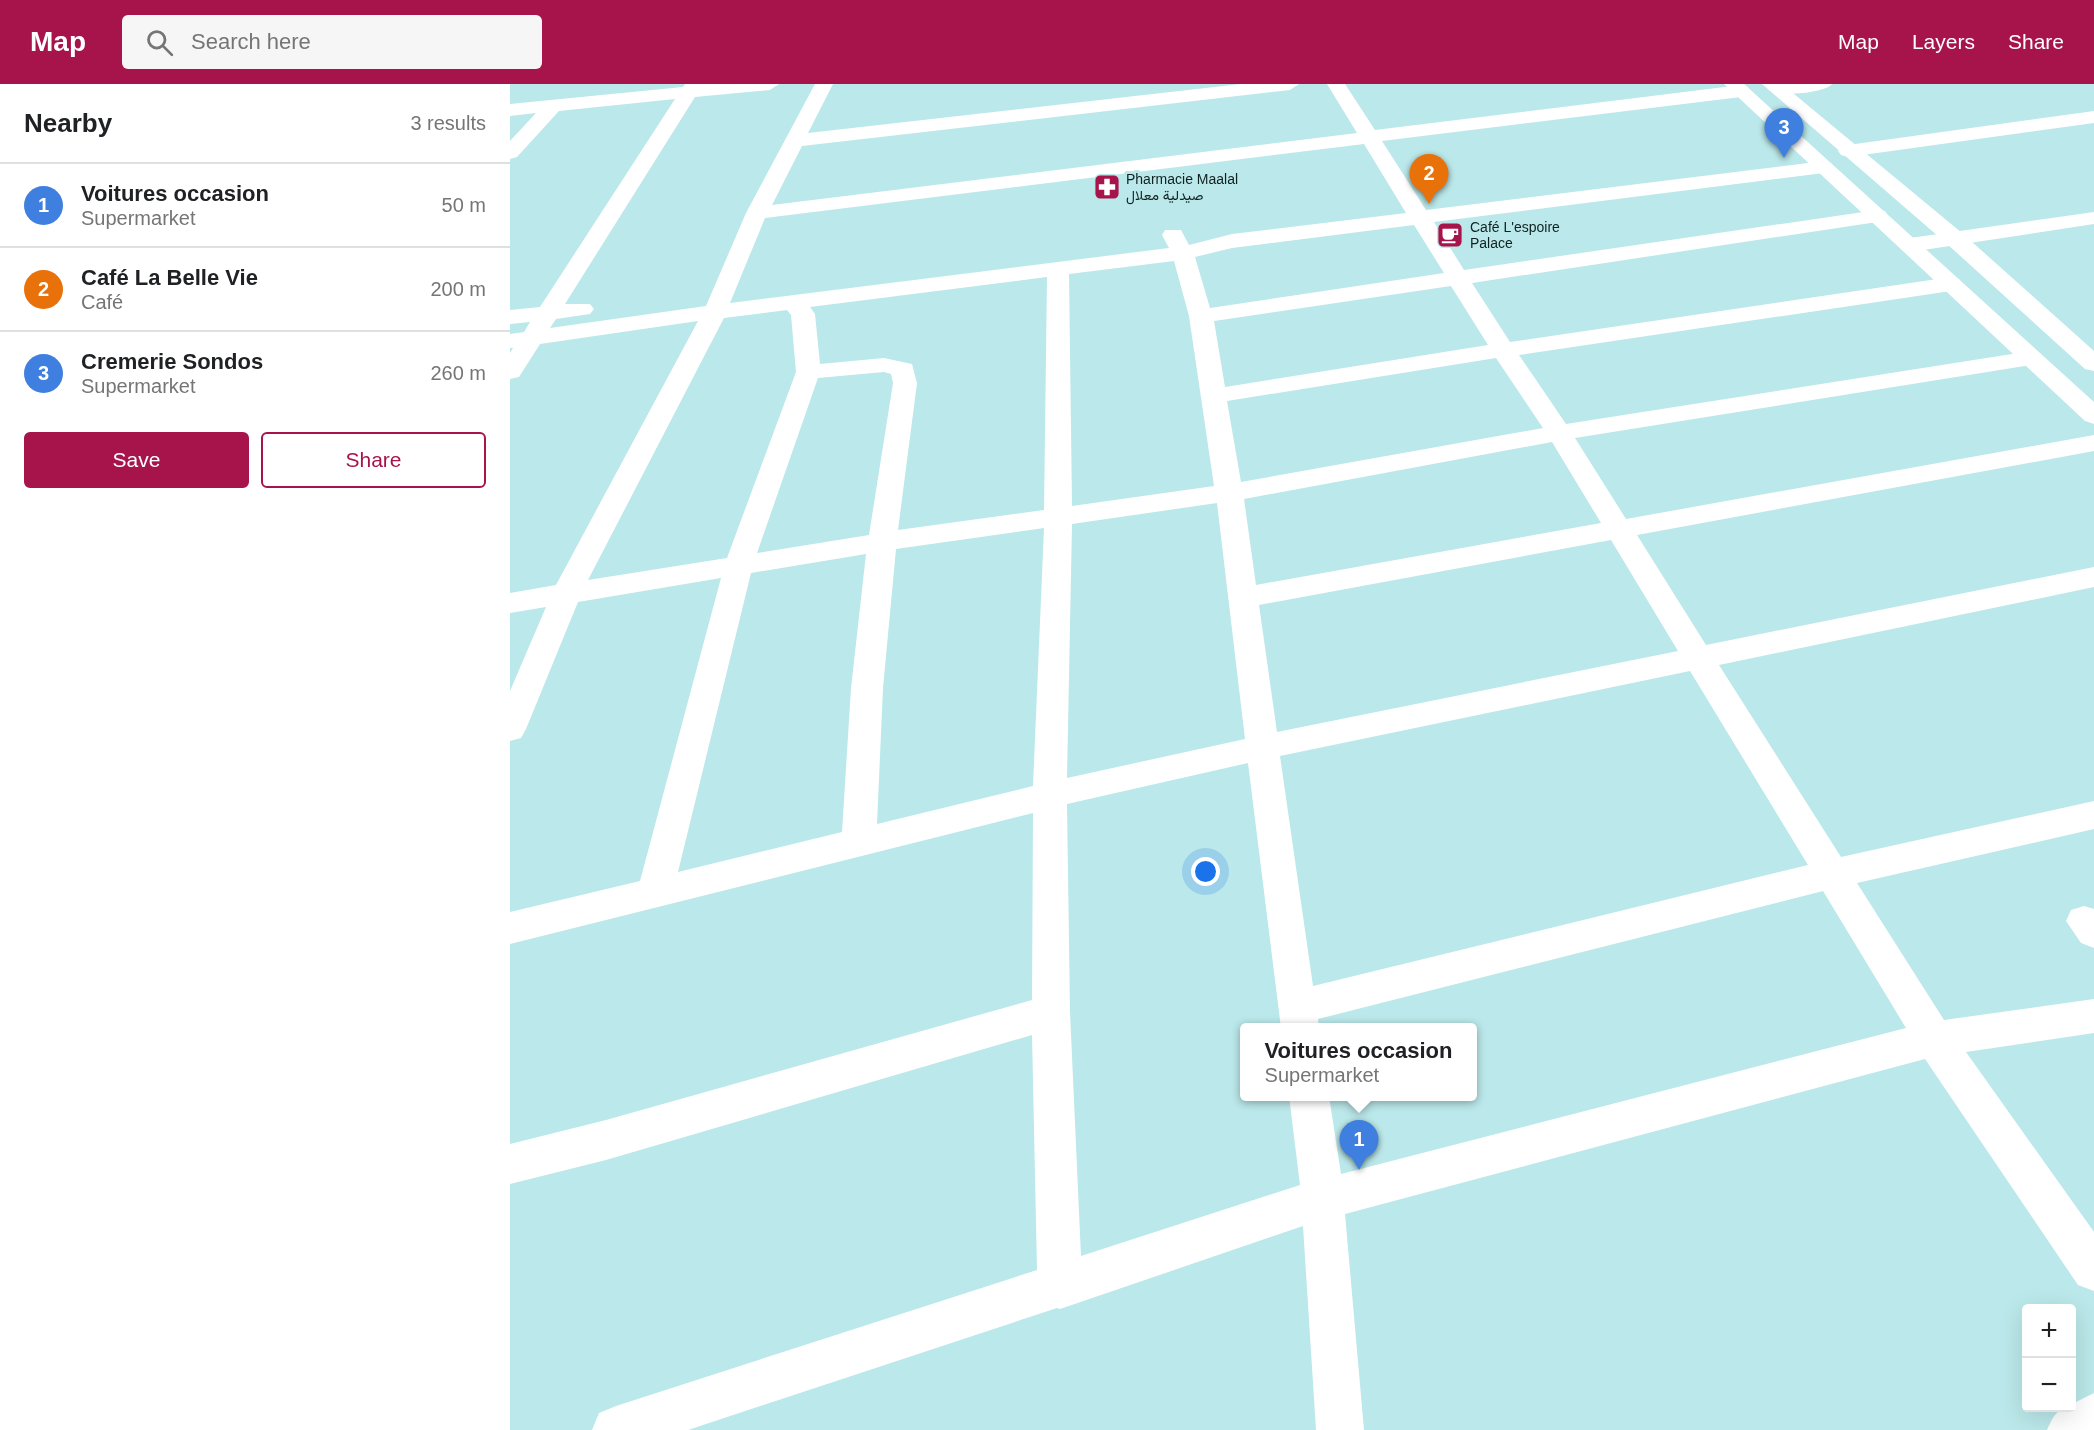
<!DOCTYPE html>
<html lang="en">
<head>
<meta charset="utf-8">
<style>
  body { margin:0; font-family:Helvetica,Vazirmatn,sans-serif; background:#f6f6f6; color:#202124 }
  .controls { position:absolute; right:18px; bottom:18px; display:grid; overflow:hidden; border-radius:6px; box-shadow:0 6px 24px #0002 }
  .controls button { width:54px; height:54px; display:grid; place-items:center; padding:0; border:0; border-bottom:2px solid #e0e0e0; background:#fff; color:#202124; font:30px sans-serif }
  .you { position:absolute; left:696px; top:788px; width:21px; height:21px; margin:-15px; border:4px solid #fff; border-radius:50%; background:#1a73e8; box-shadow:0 0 0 9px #1a73e833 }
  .badge { display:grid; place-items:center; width:39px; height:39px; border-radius:50%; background:#a7144b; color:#fff; font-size:20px; font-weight:700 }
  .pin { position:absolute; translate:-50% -50px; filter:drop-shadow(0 2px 3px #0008) }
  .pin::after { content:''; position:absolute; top:32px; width:21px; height:18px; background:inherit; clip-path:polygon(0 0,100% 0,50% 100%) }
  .popup { position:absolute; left:730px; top:939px; width:237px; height:78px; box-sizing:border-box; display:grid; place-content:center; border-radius:6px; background:#fff; filter:drop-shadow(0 2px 4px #0005); font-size:20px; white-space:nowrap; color:#757577 }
  .popup b { font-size:22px; color:#202124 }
  .popup::after { content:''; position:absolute; left:50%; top:100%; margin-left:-12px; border:12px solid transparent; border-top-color:#fff }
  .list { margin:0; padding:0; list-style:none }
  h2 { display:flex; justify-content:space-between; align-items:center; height:78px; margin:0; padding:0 24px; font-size:26px }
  h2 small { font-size:20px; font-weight:400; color:#757577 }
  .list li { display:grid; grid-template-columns:39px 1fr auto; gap:18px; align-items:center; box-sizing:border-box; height:84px; padding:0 24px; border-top:2px solid #e0e0e0 }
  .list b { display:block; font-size:22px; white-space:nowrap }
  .list p { margin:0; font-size:20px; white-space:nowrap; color:#757577 }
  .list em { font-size:20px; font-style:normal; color:#757577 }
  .actions { display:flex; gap:12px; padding:18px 24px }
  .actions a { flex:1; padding:14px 0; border:2px solid #a7144b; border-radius:6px; text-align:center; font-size:21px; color:#a7144b }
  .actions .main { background:#a7144b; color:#fff }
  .icon { flex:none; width:33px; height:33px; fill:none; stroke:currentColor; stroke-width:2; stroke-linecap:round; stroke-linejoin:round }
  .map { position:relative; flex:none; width:1584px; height:1346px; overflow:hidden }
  header { display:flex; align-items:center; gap:36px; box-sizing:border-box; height:84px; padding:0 30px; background:#a7144b; color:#fff }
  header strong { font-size:28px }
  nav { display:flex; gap:33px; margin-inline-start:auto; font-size:21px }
  .search { width:420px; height:54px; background:#f6f6f6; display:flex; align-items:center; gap:15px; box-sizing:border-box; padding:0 21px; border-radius:6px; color:#757577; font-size:22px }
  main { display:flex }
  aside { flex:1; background:#fff }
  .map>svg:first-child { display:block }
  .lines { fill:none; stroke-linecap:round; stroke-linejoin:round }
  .minor { fill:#fff; fill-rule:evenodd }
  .tertiary { fill:#fff; fill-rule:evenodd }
  .labels { text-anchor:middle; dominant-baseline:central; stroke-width:6; stroke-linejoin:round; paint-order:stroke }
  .far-poi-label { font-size:14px; fill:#102122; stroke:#bbe8ea; text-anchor:start }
</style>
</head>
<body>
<header>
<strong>Map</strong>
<div class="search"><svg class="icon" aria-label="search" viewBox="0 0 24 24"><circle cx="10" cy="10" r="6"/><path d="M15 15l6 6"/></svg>Search here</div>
<nav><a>Map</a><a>Layers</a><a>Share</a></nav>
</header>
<main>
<aside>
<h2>Nearby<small>3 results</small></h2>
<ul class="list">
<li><span class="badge" style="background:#3f7fe0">1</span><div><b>Voitures occasion</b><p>Supermarket</p></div><em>50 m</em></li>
<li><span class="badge" style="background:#e8710a">2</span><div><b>Café La Belle Vie</b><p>Café</p></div><em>200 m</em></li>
<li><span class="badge" style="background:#3f7fe0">3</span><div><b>Cremerie Sondos</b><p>Supermarket</p></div><em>260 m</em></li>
</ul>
<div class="actions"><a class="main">Save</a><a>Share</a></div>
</aside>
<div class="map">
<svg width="1584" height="1346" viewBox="0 0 1584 1346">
  <rect width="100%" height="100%" fill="#bbe8ea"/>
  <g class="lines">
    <g class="minor">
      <path d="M175 0H269L260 6 185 13 55 220H80L84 225 80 230 46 235 40 244 196 222 236 129 305 0H323L298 49 731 0H789L780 6 292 62 262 121 847 49 817 0H835L865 46 1231 1 1238 3 1240 7 1238 11 1231 13 872 57 916 126 1314 77 1321 79 1324 83 1321 87 1314 89 924 138 954 186 1367 126 1375 127 1378 132 1375 137 1367 138 962 199 1000 258 1441 193 1449 195 1452 200 1449 205 1441 207 1009 271 1056 340 1521 267 1530 269 1533 274 1530 279 1521 281 1065 354 1116 435 1584 351V367L1127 451 1196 561 1584 483V503L1209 581 1331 773 1584 717V745L1347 799 1434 936 1584 915V949L1456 968 1584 1148V1207L1568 1201 1415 975 835 1130 854 1346H806L793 1142 550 1225 547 1224 178 1346H82L89 1329 106 1322 527 1186 522 951 96 1076 0 1100V1060L96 1036 522 916 523 729 0 860V828L130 797 211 494 68 518 16 645 11 654 0 657V607L36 523 0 529V509L46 501 188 237 30 260 9 293 0 295V269L3 264H0V250L14 248 20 238 0 240V226L30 223 165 15 49 27 7 73 0 75V57L26 29 0 32V20L173 3ZM854 60 896 129 722 150 679 161 671 146H655L652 151 659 164 220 219 255 134ZM904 141 934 189 700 224 685 173 722 164ZM664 177 679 232 704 402 562 422 559 190ZM537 193 534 426 388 446 407 299 402 280 374 274 310 280 305 230 300 223ZM941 202 978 261 715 303 704 237ZM277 226 281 231 286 288 217 474 78 496 214 234ZM986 274 1033 344 731 398 717 317ZM374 288 381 290 383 299 359 451 247 469 308 294ZM1042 358 1091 439 746 501 734 415ZM707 419 735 655 557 694 562 440ZM534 444 523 702 367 740 373 604 386 465ZM1101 456 1168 567 767 648 749 521ZM356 470 341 604 332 748 168 788 241 489ZM1180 587 1298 781 803 902 770 672ZM738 679 771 944H809L808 935 1313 807 1396 944 831 1090 819 1012H779L790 1101 571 1172 560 928 557 720Z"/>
      <path d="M1265 0H1322C1316 9 1264 14 1258 5Z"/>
      <path d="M1584 27V39L1338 73 1331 71 1328 67 1331 63 1338 61Z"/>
      <path d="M1584 128V140L1400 168 1392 166 1389 161 1392 156 1400 154Z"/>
      <path d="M1574 822 1584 825V864L1571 859 1556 837 1561 826Z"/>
      <path d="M1584 1309V1346H1537C1543 1333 1546 1324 1562 1324V1320Z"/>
    </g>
    <g class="tertiary">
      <path d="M1214 0H1234L1584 318V340L1575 337Z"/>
      <path d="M1252 0H1272L1452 149 1584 267V287L1575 285 1436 159Z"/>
    </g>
  </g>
  <defs>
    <symbol id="pharmacy-square" viewBox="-11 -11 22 22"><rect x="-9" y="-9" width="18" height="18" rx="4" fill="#a7144b" stroke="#bbe8ea"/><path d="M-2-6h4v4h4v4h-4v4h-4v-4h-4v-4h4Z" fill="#fff"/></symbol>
    <symbol id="cafe-square" viewBox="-11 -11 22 22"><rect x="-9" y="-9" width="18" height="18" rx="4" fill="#a7144b" stroke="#bbe8ea"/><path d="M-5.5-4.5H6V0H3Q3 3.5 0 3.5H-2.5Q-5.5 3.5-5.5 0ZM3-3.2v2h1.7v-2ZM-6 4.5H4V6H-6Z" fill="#fff"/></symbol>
  </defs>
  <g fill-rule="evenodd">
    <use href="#pharmacy-square" x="582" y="88" width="30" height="30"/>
    <use href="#cafe-square" x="925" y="136" width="30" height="30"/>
  </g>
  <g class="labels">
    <g class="far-poi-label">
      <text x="616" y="95">Pharmacie Maalal<tspan x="616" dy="16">صيدلية معلال</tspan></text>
      <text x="960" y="143">Café L'espoire<tspan x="960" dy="16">Palace</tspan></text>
    </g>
  </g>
</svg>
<div class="controls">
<button>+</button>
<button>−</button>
</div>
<div class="you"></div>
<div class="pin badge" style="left:849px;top:1086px;background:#3f7fe0">1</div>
<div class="popup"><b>Voitures occasion</b>Supermarket</div>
<div class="pin badge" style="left:919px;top:120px;background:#e8710a">2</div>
<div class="pin badge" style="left:1274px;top:74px;background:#3f7fe0">3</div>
</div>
</main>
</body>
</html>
